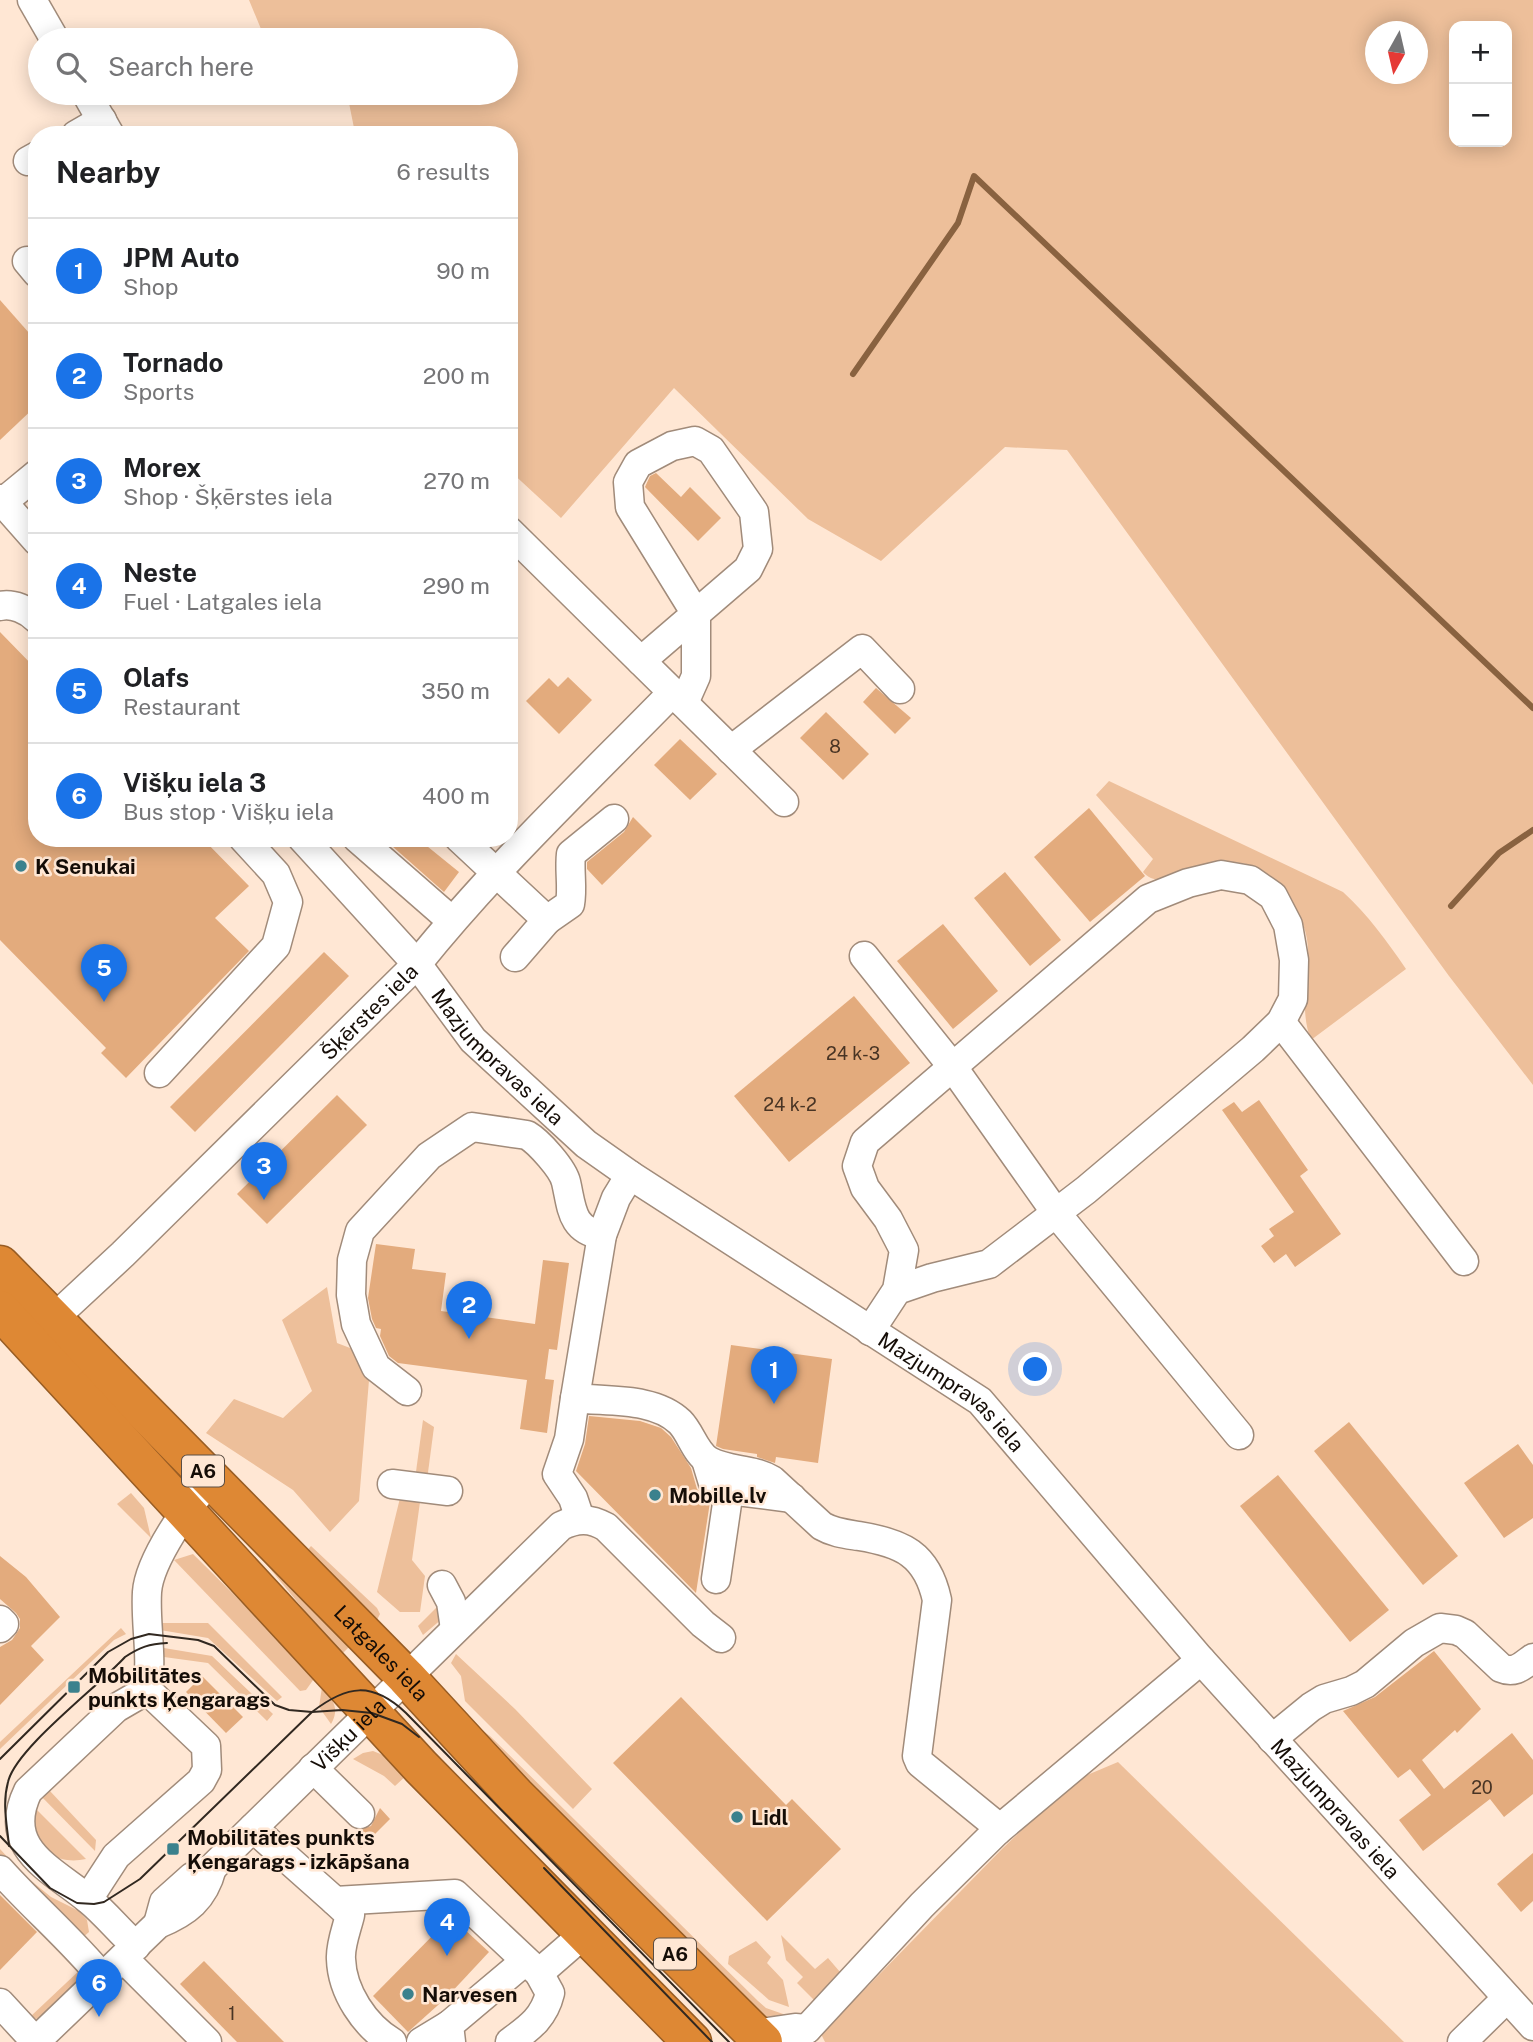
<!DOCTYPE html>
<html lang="en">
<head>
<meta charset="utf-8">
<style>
  body { margin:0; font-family:"Public Sans",sans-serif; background:#f6f6f6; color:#202124 }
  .controls { position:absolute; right:21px; top:21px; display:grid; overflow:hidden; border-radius:14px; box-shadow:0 4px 18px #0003 }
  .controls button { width:63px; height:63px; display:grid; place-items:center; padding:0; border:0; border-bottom:2px solid #e0e0e0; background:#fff; color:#202124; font:35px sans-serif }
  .compass { position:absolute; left:1365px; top:21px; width:63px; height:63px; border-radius:50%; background:#fff; box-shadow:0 4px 18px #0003; rotate:188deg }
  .you { position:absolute; left:1036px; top:1370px; width:24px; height:24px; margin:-18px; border:5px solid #fff; border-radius:50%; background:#1a73e8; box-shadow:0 0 0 10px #1a73e833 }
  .badge { display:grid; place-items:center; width:46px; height:46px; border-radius:50%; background:#1a73e8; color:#fff; font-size:23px; font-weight:700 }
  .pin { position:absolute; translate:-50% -58px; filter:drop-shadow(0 2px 4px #0008) }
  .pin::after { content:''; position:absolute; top:37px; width:24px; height:21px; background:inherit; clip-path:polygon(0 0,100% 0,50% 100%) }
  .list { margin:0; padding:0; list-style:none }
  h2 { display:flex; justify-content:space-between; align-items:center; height:91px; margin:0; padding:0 28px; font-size:30px }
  h2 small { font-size:23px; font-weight:400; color:#757577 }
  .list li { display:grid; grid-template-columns:46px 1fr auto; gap:21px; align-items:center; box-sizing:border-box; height:105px; padding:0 28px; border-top:2px solid #e0e0e0 }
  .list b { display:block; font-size:26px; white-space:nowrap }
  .list p { margin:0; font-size:23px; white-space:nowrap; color:#757577 }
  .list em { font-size:23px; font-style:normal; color:#757577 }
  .icon { flex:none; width:38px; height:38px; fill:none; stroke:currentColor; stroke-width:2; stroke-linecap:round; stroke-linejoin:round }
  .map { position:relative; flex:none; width:1533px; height:2042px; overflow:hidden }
  .search { position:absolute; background:#fff; box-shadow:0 4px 18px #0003; left:28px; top:28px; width:490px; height:77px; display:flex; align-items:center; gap:18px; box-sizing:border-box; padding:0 24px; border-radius:38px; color:#757577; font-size:26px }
  .panel { position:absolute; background:#fff; box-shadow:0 4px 18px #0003; left:28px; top:126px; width:490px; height:721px; border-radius:28px }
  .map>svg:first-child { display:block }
  .green { fill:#edbf9a; fill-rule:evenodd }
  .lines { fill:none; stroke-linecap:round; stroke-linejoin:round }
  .stream { stroke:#896240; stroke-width:6 }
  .building { fill:#e3ab7d }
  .minor-casing { stroke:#a18b7a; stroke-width:31 }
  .highway-casing { stroke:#985d24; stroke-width:41 }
  .minor { stroke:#fff; stroke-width:28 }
  .highway { stroke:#de8834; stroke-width:38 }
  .tram { stroke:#312820; stroke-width:2 }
  .poi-dot { fill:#3b818d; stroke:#ffe7d4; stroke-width:2.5 }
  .labels { text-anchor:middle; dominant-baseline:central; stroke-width:5; stroke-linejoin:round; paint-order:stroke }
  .number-label { font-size:18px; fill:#483424 }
  .shield { fill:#ffe7d4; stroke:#5b4e44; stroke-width:2 }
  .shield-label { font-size:19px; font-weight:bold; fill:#150d07 }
  .poi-label { font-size:21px; font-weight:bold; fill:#150d07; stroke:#ffe7d4; text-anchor:start }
  .street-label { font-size:21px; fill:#150d07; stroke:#ffe7d4 }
</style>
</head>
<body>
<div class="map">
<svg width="1533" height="2042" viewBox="0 0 1533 2042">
  <rect width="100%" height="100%" fill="#ffe7d4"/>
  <g class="green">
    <path d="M249 0H1533V1085L1449 976 1067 450 1005 447 881 561 808 519 674 388 561 518 509 470V135H358L355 133 347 93H506V40H292L261 29ZM1454 26H1507V142H1454ZM1376 32H1418V74H1376Z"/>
    <path d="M1109 781 1343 892C1368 915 1387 941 1406 969L1311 1040C1300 1012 1307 984 1308 955 1310 923 1286 885 1260 869 1240 858 1207 862 1186 870 1178 873 1170 881 1161 880 1154 880 1147 877 1143 872L1153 859 1096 795Z"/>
    <path d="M327 1287 337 1343 371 1356 359 1501 330 1532 293 1490 206 1433 234 1399 283 1418 312 1391 282 1320Z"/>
    <path d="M423 1420 434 1427 427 1480 415 1479Z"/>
    <path d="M131 1493 144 1508 151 1538 117 1504Z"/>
    <path d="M400 1498 420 1502 412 1560 425 1576 420 1612H400L377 1592Z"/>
    <path d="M244 1537 356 1640 341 1655Z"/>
    <path d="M311 1546 377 1608 380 1614 376 1622 306 1552Z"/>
    <path d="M193 1554 316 1676 306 1690 300 1691 174 1560Z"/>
    <path d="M444 1600 443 1618 423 1635 418 1626Z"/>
    <path d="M159 1623H208L282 1697 277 1701 208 1638 160 1630Z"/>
    <path d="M121 1628 126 1634 114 1640 0 1749V1742Z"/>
    <path d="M164 1648 212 1656 273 1714 267 1721 208 1663 164 1657Z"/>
    <path d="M456 1654 515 1709 592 1789 573 1809 465 1701 461 1676 451 1663Z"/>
    <path d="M322 1687C333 1699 340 1709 331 1724L319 1707Z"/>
    <path d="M474 1724 490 1736 758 2001 766 2008 786 2015 766 2022 597 1859Z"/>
    <path d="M373 1751 388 1757 408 1774 395 1786 384 1776 353 1759 363 1753Z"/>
    <path d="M1118 1762 1404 2042H825L821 2034 1003 1848 1073 1781Z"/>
    <path d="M49 1790 96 1840 95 1851 38 1793Z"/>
    <path d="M32 1805 86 1859C64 1864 43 1856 33 1834 29 1827 32 1813 32 1805Z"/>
    <path d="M0 1849 24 1875 51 1897 79 1911 87 1920 89 1932 81 1939 0 1863Z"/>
    <path d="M781 1935 815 1969 828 1958 840 1972 814 2000 797 1983 803 1977 786 1960Z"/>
    <path d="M756 1941 771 1957 767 1963 783 1980 789 2007 769 2000 728 1964 729 1956Z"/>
    <path d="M82 1968 85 1971 83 1977 40 2017 36 2019 30 2017Z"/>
  </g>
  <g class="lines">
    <g class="stream">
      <path d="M853 374 958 223 974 176 1533 708"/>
      <path d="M1451 906 1499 853 1533 830"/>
    </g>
  </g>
  <g class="building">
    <path d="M0 300 37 342V405L0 440Z"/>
    <path d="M656 473 681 497 690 487 721 518 698 541 645 487 650 476Z"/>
    <path d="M0 632 37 670V838H202L249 886 215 918 249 951 126 1078 101 1053 106 1048 0 940Z"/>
    <path d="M568 677 592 700 559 734 526 701 549 678 558 687Z"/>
    <path d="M876 688 911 718 895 734 863 702Z"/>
    <path d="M826 712 869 754 843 780 800 738Z"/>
    <path d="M680 739 717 774 690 800 654 765Z"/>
    <path d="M1089 808 1145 876 1090 922 1034 857Z"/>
    <path d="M633 817 652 836 602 885 587 869V862L624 832Z"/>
    <path d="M383 838H417L459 872 444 892Z"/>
    <path d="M1005 872 1061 940 1030 966 974 898Z"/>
    <path d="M943 924 998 991 953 1029 897 961Z"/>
    <path d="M324 952 349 976 195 1132 170 1107Z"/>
    <path d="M854 996 910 1063 789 1162 734 1096Z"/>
    <path d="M337 1095 367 1125 267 1224 237 1194Z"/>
    <path d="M1259 1100 1308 1170 1300 1176 1341 1234 1295 1267 1286 1254 1274 1263 1261 1246 1274 1236 1269 1229 1294 1212 1222 1110 1234 1102 1242 1112Z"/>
    <path d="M376 1244 415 1249 412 1269 446 1273 441 1311 535 1324 543 1260 569 1263 557 1350 549 1349 545 1379 554 1380 547 1433 520 1429 527 1380 398 1363 389 1356 380 1336 381 1329 376 1328 372 1319 368 1298Z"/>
    <path d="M731 1345 832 1359 818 1463 776 1457 775 1463 757 1457V1454L723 1449 716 1446Z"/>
    <path d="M589 1416 640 1421 661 1428 671 1437 691 1468 697 1489 710 1502 696 1593 576 1471 585 1444Z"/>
    <path d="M1349 1422 1458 1556 1423 1585 1314 1451Z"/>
    <path d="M1518 1444 1533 1465V1518L1504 1538 1464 1483Z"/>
    <path d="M1278 1475 1389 1610 1350 1642 1240 1506Z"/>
    <path d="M0 1556 26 1577 60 1617 31 1646 44 1660 0 1705V1647L12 1640 20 1628V1619L16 1613 0 1599Z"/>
    <path d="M1434 1651 1481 1709 1457 1733 1455 1730 1422 1760 1444 1789 1512 1733 1533 1760V1794L1504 1817 1490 1799 1423 1851 1399 1820 1431 1795 1410 1769 1398 1778 1343 1711 1375 1697Z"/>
    <path d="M202 1676 243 1717 226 1733 186 1692Z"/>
    <path d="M681 1697 786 1805 792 1799 841 1849 767 1921 613 1763Z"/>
    <path d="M380 1808 390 1819 361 1848 351 1837 358 1830 371 1826Z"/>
    <path d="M1533 1853V1901L1521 1912 1497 1884Z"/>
    <path d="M0 1895 37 1932 0 1970Z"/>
    <path d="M451 1917 489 1952 447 1997 408 2032 373 1996Z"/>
    <path d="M204 1961 284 2042H237L180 1984Z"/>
  </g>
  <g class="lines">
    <defs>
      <g id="minor">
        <path d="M32 0 55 40"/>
        <path d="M86 93 110 135"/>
        <path d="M76 135 102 120"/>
        <path d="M28 161 37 156"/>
        <path d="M27 261 37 273"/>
        <path d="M0 499 37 541"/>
        <path d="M3 502 37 474"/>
        <path d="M509 531 784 802"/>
        <path d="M0 606C13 603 28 610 37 619"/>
        <path d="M641 661 748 569 758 549 754 512 711 450 695 441 672 446 638 464 628 482 630 507 696 614V676L684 703"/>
        <path d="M731 750 862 649 900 689"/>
        <path id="s1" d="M302 838 417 964 473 1040 586 1144 630 1175 980 1401 1201 1660 1533 2026"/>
        <path d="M357 838 452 921"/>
        <path d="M459 838 547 920 515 957"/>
        <path d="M547 920 570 904C573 887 569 871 571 854L614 819"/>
        <path d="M864 956 952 1066 1056 1213 1239 1435"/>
        <path d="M1281 1022 1464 1261"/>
        <path d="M159 1073 276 946 288 902 276 874 243 838"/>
        <path id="s2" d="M53 1319 123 1254 417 964C495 867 586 781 673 692"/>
        <path d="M870 1331 897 1290 932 1278 989 1264 1086 1190 1253 1049 1281 1022 1293 999 1294 960 1288 925 1273 896 1250 880 1221 875 1188 883 1148 899 865 1142 857 1166 865 1188 888 1219 904 1250 897 1290"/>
        <path d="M407 1391 376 1367 356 1324 351 1295 352 1260 360 1231 429 1156 472 1127 527 1135C539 1142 563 1169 566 1182 572 1208 571 1230 602 1235"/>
        <path d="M575 1398 602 1235 616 1198 630 1175"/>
        <path d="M706 1460 713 1483 721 1489 792 1498"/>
        <path d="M392 1484 448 1491"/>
        <path d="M580 1519 573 1498 557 1474 569 1439 575 1398C608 1402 654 1397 680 1422 691 1433 695 1453 709 1461 729 1472 752 1468 772 1480L822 1526C834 1533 846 1534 859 1536 902 1543 927 1554 937 1600L917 1756 920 1763 991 1821 997 1831"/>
        <path d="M716 1579 729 1490"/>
        <path d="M442 1585 451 1602 455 1629"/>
        <path d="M0 1620 4 1624 0 1628"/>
        <path d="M1272 1739 1311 1707 1324 1699 1351 1691 1365 1684 1414 1643 1440 1628 1456 1630 1465 1634 1501 1668C1515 1674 1522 1666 1533 1658"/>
        <path d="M313 1768 360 1814"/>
        <path d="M253 1828 335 1901 455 1894 539 1973 550 1993C544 2018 529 2028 510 2042"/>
        <path d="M0 1870C33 1907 71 1939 103 1978"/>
        <path d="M88 1899 116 1856 201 1781 207 1770 206 1746 147 1690"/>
        <path d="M335 1901 350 1915C347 1928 340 1945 341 1959 342 1992 365 2026 392 2042"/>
        <path id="s3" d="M158 1924 164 1902 192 1877 212 1868 561 1526C578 1518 590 1518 606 1527L703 1624 721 1638"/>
        <path d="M136 1946C120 1932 106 1914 89 1900 52 1869 0 1849 28 1791L116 1708 147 1690C153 1657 145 1625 147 1592 149 1561 189 1502 212 1480"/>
        <path d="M123 1958 207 2042"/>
        <path d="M539 1973 585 1933"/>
        <path d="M0 2003 36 2042"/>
        <path d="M807 2029 922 1905 997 1831 1201 1660"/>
        <path d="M755 2034 795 2028 807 2029"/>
        <path d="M35 2042 158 1924C187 1912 204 1899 212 1868"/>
        <path d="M421 2042 449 2025"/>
        <path d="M451 2042 449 2025 524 1962"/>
        <path d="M1462 2042 1507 1998"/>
      </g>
      <g id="highway">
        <path id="s4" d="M0 1265 406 1677 515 1795 763 2042"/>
        <path d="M0 1310 421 1767 692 2042"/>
      </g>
    </defs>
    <use href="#minor" class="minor-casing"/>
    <use href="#highway" class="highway-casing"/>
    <use href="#minor" class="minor"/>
    <use href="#highway" class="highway"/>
    <g class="tram">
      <path d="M0 1759 108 1652 131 1639 149 1634 198 1640 214 1646 275 1705 289 1710 312 1712 342 1710 372 1713 402 1724 419 1737"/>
      <path d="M0 1836 50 1888 77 1903 94 1904 104 1902 140 1879 312 1712C347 1685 372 1681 406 1713L729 2042"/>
      <path d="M9 1846C7 1824 2 1804 8 1782 16 1748 98 1687 125 1657 140 1647 149 1644 167 1643"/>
      <path d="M544 1868 712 2042"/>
    </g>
  </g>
  <g class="poi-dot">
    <circle cx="21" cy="866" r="7"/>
    <circle cx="655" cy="1495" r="7"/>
    <rect x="67" y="1680" width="14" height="14" rx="3.5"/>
    <circle cx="737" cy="1817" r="7"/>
    <rect x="166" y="1842" width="14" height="14" rx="3.5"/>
    <circle cx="408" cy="1994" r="7"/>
  </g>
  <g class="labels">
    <g class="number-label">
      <text x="835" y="746">8</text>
      <text x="853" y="1053">24 k-3</text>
      <text x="790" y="1104">24 k-2</text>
      <text x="1482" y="1787">20</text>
      <text x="232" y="2013">1</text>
    </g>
    <g class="shield">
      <rect x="182" y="1455.5" width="42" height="31" rx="5"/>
      <rect x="654" y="1938.5" width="42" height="31" rx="5"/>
    </g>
    <g class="shield-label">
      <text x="203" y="1471">A6</text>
      <text x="675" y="1954">A6</text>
    </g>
    <g class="poi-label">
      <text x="35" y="866">K Senukai</text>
      <text x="669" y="1495">Mobille.lv</text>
      <text x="88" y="1675">Mobilitātes<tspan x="88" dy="24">punkts Ķengarags</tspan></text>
      <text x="751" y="1817">Lidl</text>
      <text x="187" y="1837">Mobilitātes punkts<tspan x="187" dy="24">Ķengarags - izkāpšana</tspan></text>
      <text x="422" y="1994">Narvesen</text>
    </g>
    <g class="street-label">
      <text stroke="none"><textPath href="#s2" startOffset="441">Šķērstes iela</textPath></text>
      <text stroke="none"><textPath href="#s1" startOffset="294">Mazjumpravas iela</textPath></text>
      <text stroke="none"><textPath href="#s1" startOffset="861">Mazjumpravas iela</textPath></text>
      <text stroke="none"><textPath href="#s4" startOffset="544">Latgales iela</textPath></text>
      <text stroke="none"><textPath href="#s3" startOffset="273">Višķu iela</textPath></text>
      <text stroke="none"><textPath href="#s1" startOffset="1430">Mazjumpravas iela</textPath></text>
    </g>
  </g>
</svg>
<div class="controls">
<button>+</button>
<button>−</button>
</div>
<svg class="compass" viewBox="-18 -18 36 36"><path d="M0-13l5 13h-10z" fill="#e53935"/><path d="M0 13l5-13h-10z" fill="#757577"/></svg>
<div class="you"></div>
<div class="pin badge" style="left:774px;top:1404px">1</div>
<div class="pin badge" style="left:469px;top:1339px">2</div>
<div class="pin badge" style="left:264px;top:1200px">3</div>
<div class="pin badge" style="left:447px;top:1956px">4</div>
<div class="pin badge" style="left:104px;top:1002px">5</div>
<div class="pin badge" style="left:99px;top:2017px">6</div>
<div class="search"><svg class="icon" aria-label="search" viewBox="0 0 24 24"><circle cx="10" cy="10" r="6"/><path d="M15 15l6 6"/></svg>Search here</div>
<section class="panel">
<h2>Nearby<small>6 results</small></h2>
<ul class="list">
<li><span class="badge">1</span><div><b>JPM Auto</b><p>Shop</p></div><em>90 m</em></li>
<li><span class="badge">2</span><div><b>Tornado</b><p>Sports</p></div><em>200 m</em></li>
<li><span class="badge">3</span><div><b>Morex</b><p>Shop · Šķērstes iela</p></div><em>270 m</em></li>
<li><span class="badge">4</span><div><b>Neste</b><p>Fuel · Latgales iela</p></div><em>290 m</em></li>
<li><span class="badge">5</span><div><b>Olafs</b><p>Restaurant</p></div><em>350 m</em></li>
<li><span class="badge">6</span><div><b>Višķu iela 3</b><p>Bus stop · Višķu iela</p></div><em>400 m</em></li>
</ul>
</section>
</div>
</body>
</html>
